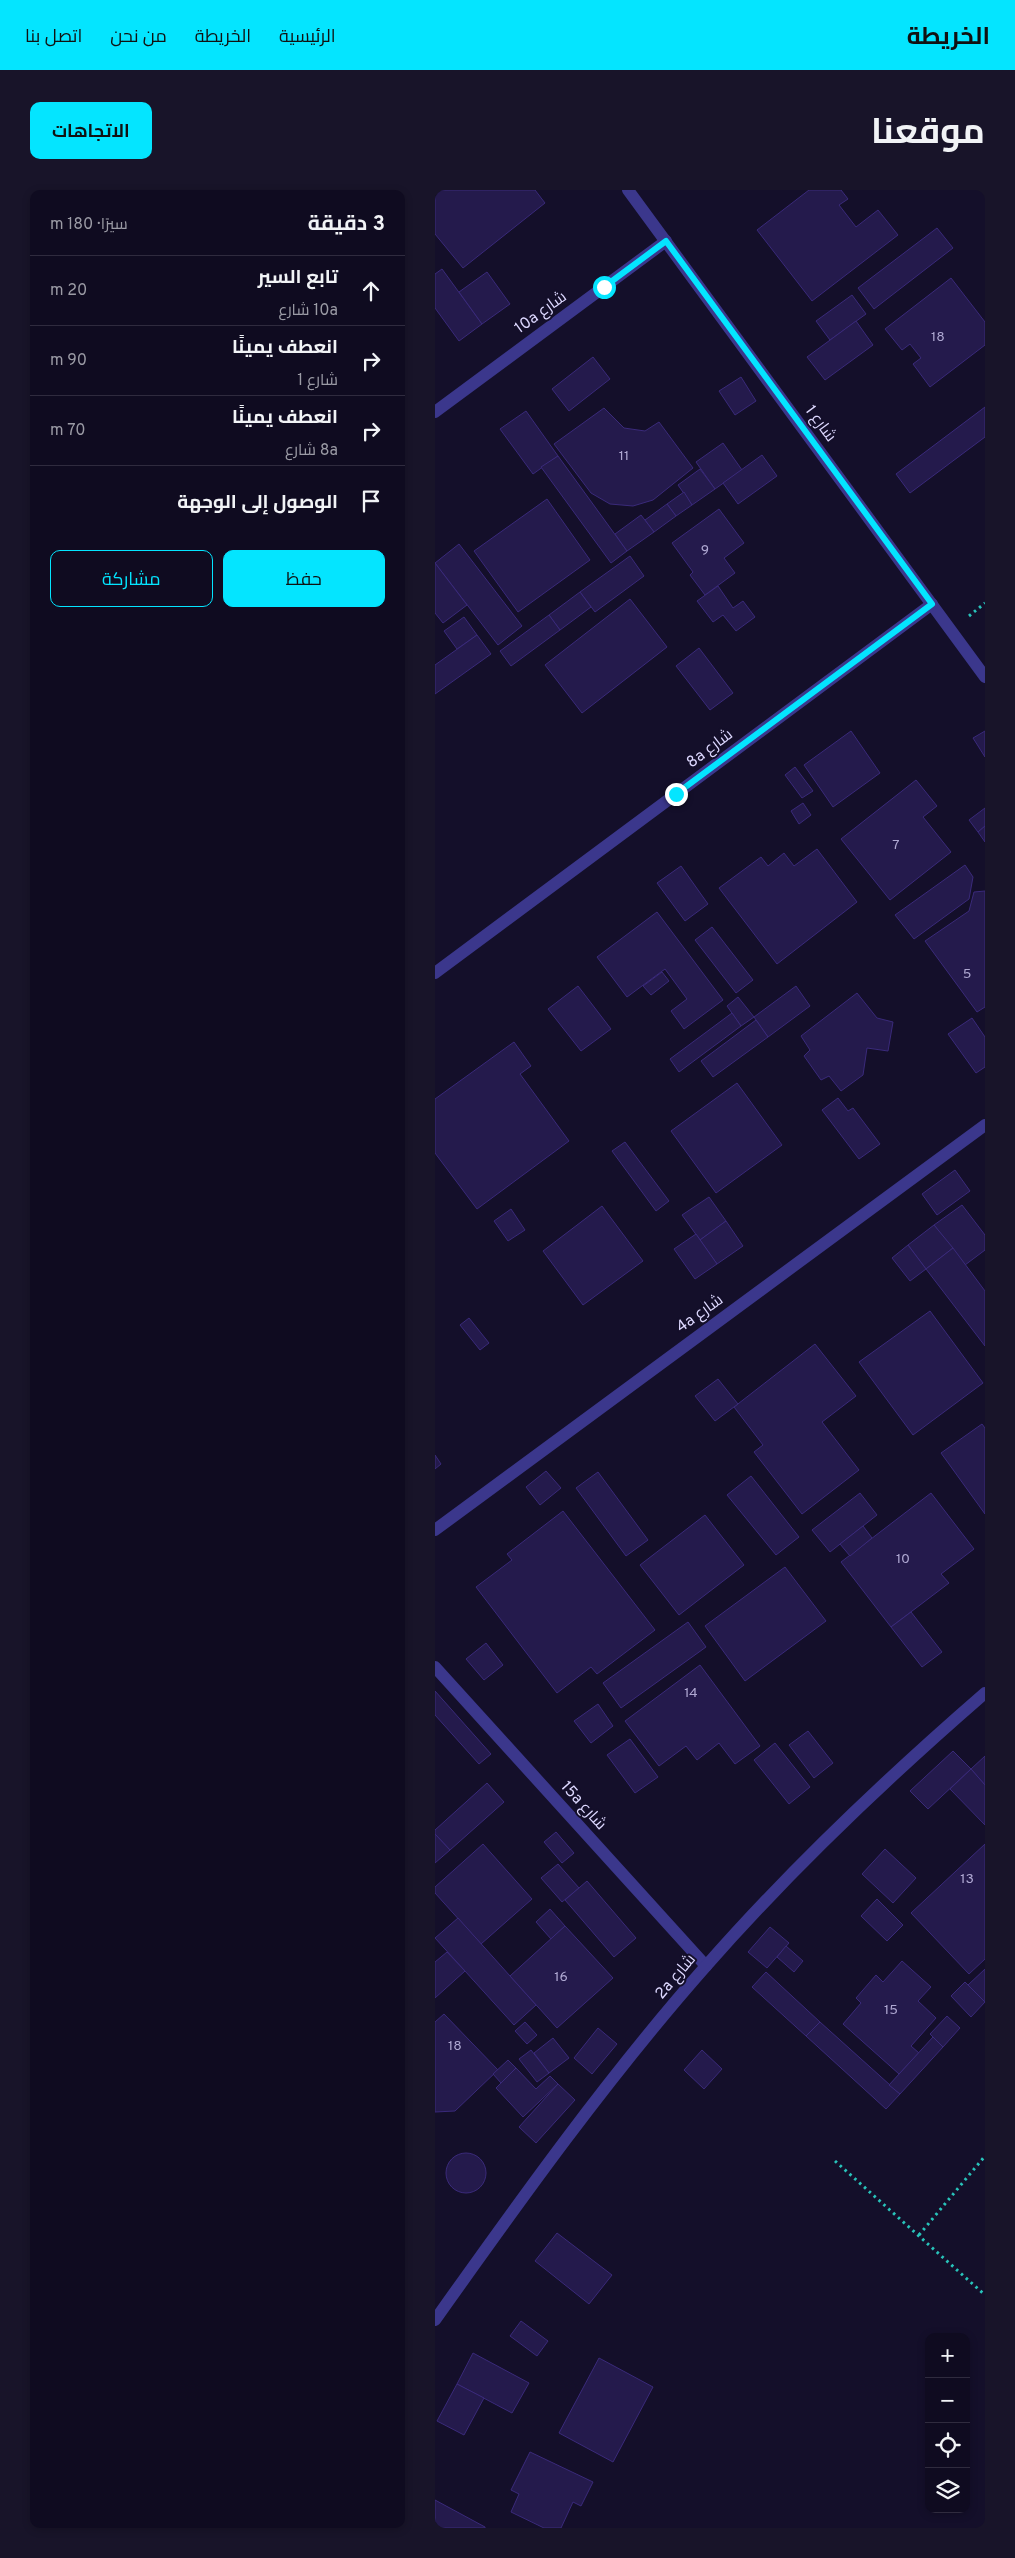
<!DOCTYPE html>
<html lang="ar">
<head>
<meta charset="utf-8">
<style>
  body { margin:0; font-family:Overpass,Cairo,sans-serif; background:#181429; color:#f1f3f6; direction:rtl }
  .controls { position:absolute; right:15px; bottom:15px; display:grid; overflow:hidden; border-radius:10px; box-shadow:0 2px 8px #0003 }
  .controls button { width:45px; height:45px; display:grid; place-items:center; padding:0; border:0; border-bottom:1px solid #2f2b3e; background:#0f0b20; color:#f1f3f6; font:25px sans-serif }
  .stop { position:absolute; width:15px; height:15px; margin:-11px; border:4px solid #04e5ff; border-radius:50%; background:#fff }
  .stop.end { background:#04e5ff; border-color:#fff; box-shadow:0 1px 5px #0008 }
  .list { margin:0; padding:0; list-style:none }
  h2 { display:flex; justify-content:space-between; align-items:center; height:65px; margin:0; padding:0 20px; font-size:21px }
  h2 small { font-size:16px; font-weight:400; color:#9b9ba5 }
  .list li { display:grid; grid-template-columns:32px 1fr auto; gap:15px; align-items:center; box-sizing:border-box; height:70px; padding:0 20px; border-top:1px solid #2f2b3e }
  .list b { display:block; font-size:19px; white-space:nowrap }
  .list p { margin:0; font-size:16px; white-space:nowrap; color:#9b9ba5 }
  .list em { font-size:16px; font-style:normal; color:#9b9ba5 }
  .actions { display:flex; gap:10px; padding:15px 20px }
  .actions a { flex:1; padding:11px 0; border:1px solid #04e5ff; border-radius:10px; text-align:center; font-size:18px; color:#04e5ff }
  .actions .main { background:#04e5ff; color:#111 }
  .icon { flex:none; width:28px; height:28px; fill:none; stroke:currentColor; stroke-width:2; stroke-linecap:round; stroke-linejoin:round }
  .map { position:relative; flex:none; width:550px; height:2338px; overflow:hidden; direction:ltr; border-radius:10px }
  header { display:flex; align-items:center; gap:30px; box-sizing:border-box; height:70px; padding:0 25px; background:#04e5ff; color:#111 }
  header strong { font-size:24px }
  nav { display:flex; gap:28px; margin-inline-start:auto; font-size:18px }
  .intro { display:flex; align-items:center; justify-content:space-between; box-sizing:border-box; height:120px; padding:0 30px }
  h1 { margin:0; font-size:35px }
  .button { padding:12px 22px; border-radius:10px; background:#04e5ff; color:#111; font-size:18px; font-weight:700 }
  main { display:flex; gap:30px; padding:0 30px }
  aside { flex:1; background:#0f0b20; border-radius:10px; box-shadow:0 2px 8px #0003 }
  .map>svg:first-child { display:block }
  .building { fill:#241a4c; stroke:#3a2a7a }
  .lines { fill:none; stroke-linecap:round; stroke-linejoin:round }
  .path { stroke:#28c3ba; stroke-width:3; stroke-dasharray:2.5 4; stroke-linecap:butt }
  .street { stroke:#3b378c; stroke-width:12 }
  .route { stroke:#04e5ff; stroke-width:6 }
  .labels { text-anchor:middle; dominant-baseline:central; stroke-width:4; stroke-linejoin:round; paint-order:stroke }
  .number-label { font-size:14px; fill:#afa8d2 }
  .street-label { font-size:16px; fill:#ddd8ff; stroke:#140f2a }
</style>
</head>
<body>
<header>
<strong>الخريطة</strong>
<nav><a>الرئيسية</a><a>الخريطة</a><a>من نحن</a><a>اتصل بنا</a></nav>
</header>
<div class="intro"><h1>موقعنا</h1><a class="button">الاتجاهات</a></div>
<main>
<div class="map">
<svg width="550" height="2338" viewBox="0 0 550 2338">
  <rect width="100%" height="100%" fill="#140f2a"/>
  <g class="building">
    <path d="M0 0H100L110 13 28 78 0 44Z"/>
    <path d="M374 0H406L413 9 404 15 421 37 443 20 463 45 377 111 322 40Z"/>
    <path d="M502 38 518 58 439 119 423 98Z"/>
    <path d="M7 79 47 134 24 151 0 118V84Z"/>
    <path d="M52 82 75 114 47 134 24 102Z"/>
    <path d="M516 88 550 132V155L495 197 478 174 486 168 475 154 467 160 450 139Z"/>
    <path d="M417 105 431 124 395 150 381 131Z"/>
    <path d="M421 131 438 155 390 190 372 167Z"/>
    <path d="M158 167 175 189 134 221 117 199Z"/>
    <path d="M306 187 321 211 300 225 284 201Z"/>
    <path d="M550 217V247L475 303 461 284Z"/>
    <path d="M169 218 189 238 210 241 224 232 258 278 218 310 198 316 175 314 156 303 119 254Z"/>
    <path d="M91 221 123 266 98 284 65 239Z"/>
    <path d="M288 253 307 280 280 299 261 272Z"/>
    <path d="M327 265 342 286 303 314 288 293Z"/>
    <path d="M123 266 192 361 176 373 106 277Z"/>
    <path d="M265 279 280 299 257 315 243 295Z"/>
    <path d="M249 302 257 315 241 326 232 314Z"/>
    <path d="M112 309 155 370 83 422 39 361Z"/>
    <path d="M232 314 241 326 219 342 210 330Z"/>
    <path d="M284 319 309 353 289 368 300 383 270 405 255 385 258 382 237 353Z"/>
    <path d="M206 325 219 342 192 361 180 344Z"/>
    <path d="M24 354 87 436 63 455 0 373Z"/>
    <path d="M195 366 209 386 160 422 145 402Z"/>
    <path d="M0 373 32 415 8 433 0 423Z"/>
    <path d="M283 396 298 418 308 411 320 427 301 441 288 425 278 432 262 411Z"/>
    <path d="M145 402 156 417 125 440 114 425Z"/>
    <path d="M195 409 232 457 147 523 110 475Z"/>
    <path d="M114 425 125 440 76 476 65 461Z"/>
    <path d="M29 427 42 445 22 459 9 441Z"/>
    <path d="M42 445 56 464 0 504V475Z"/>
    <path d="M264 458 298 503 275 520 241 476Z"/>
    <path d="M416 541 445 583 398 617 369 575Z"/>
    <path d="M550 541V567L538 548Z"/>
    <path d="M360 577 378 601 367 608 350 585Z"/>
    <path d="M481 590 502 616 488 627 516 662 455 710 406 649Z"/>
    <path d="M368 613 376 625 364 634 356 621Z"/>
    <path d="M550 618V636L543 642 534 630Z"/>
    <path d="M550 636V652L543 642Z"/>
    <path d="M382 659 422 712 342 774 284 698 326 667 333 676 349 663 359 676Z"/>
    <path d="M530 675 538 687 534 709 479 749 460 725Z"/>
    <path d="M246 676 273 714 250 731 222 693Z"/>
    <path d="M550 701V817L542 822 490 751 534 721 539 702Z"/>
    <path d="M222 722 288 810 249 839 236 821 252 809 230 779 192 807 162 767Z"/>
    <path d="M277 737 318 790 301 803 260 750Z"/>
    <path d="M227 782 234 791 216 805 208 796Z"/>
    <path d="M143 796 176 839 146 861 113 819Z"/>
    <path d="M361 796 375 816 333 847 319 827Z"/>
    <path d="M422 803 442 828 458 832 453 861 432 858 428 885 406 901 394 886 386 890 369 866 375 860 366 846Z"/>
    <path d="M303 807 319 827 306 836 292 816Z"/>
    <path d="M297 823 306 836 244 882 235 869Z"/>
    <path d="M537 828 550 847V877L541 883 513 844Z"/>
    <path d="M321 830 333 847 278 887 266 871Z"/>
    <path d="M79 852 96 876 85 884 134 951 42 1019 0 963V909Z"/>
    <path d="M302 893 347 955 281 1003 236 941Z"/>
    <path d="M403 908 413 921 418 918 445 954 424 969 387 920Z"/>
    <path d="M190 952 234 1011 221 1021 177 961Z"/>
    <path d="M520 980 535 1001 502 1025 487 1004Z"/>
    <path d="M274 1007 291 1031 265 1050 247 1025Z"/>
    <path d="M527 1015 550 1045V1060L530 1075 499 1035Z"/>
    <path d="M167 1016 208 1071 148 1115 108 1061Z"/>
    <path d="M76 1019 90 1040 73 1051 59 1031Z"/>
    <path d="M291 1031 308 1056 282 1074 265 1050Z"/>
    <path d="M499 1035 518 1058 491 1079 473 1055Z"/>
    <path d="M261 1044 282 1074 260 1089 239 1059Z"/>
    <path d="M473 1055 491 1079 475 1091 457 1068Z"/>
    <path d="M518 1058 550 1101V1156L491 1079Z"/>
    <path d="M495 1121 548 1193 478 1245 424 1172Z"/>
    <path d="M34 1128 54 1153 45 1160 25 1135Z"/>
    <path d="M380 1154 421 1206 387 1232 424 1280 367 1324 319 1262 328 1255 299 1217Z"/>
    <path d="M283 1189 303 1214 280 1231 260 1206Z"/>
    <path d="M547 1234 550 1238V1324L506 1263Z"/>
    <path d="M0 1265 6 1274 0 1279Z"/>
    <path d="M111 1281 126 1298 105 1315 91 1297Z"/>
    <path d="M163 1282 213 1350 191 1366 141 1298Z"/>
    <path d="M316 1286 364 1347 341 1365 292 1305Z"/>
    <path d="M425 1303 442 1325 395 1362 377 1340Z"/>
    <path d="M496 1303 539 1359 506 1384 514 1393 456 1437 406 1372Z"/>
    <path d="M128 1321 220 1440 162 1484 156 1477 122 1503 41 1397 77 1370 72 1364Z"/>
    <path d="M270 1325 309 1375 244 1425 205 1375Z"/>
    <path d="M428 1336 437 1348 415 1366 405 1354Z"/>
    <path d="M350 1377 391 1431 310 1491 270 1436Z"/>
    <path d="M476 1422 507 1462 487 1477 456 1437Z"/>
    <path d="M253 1432 271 1457 186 1518 168 1493Z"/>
    <path d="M51 1453 68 1475 49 1490 31 1469Z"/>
    <path d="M265 1475 325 1556 300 1574 284 1553 262 1570 251 1556 224 1576 190 1531Z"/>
    <path d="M0 1501 56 1564 44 1574 0 1525Z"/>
    <path d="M163 1514 178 1536 156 1553 139 1531Z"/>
    <path d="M373 1541 398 1573 379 1588 354 1555Z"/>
    <path d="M195 1549 223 1587 200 1603 172 1565Z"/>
    <path d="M340 1553 375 1597 354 1614 319 1570Z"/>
    <path d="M518 1561 536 1579 493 1619 475 1601Z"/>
    <path d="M550 1566V1595L536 1579Z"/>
    <path d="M536 1579 550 1595V1635L515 1599Z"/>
    <path d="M52 1593 69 1612 15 1660 0 1644V1640Z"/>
    <path d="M121 1642 139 1663 127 1673 109 1652Z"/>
    <path d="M0 1644 15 1660 0 1673Z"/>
    <path d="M48 1654 97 1709 46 1754 0 1703V1697Z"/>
    <path d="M550 1654V1769L534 1784 476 1723Z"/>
    <path d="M450 1659 481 1688 458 1713 427 1684Z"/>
    <path d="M123 1674 144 1698 127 1712 106 1688Z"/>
    <path d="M152 1691 201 1748 179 1767 130 1710Z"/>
    <path d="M442 1709 468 1735 452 1751 426 1726Z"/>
    <path d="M115 1719 130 1736 116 1749 101 1732Z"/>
    <path d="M23 1728 101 1815 79 1835 0 1748Z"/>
    <path d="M130 1736 178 1788 122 1838 75 1786Z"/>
    <path d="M335 1737 354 1753 332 1778 313 1762Z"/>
    <path d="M351 1756 368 1771 359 1782 342 1767Z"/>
    <path d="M12 1762 30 1781 0 1808V1772Z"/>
    <path d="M467 1771 496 1797 483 1811 501 1828 476 1856 484 1863 464 1884 408 1834 426 1813 421 1808 441 1785 448 1792Z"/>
    <path d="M550 1779V1812L533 1795Z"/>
    <path d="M331 1782 385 1832 371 1846 317 1797Z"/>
    <path d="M530 1792 550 1812 536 1827 516 1806Z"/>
    <path d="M9 1824 63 1880 20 1921 0 1922V1832Z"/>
    <path d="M512 1826 525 1838 508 1857 495 1844Z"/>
    <path d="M90 1832 102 1845 92 1854 80 1841Z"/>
    <path d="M385 1832 465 1904 451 1919 371 1846Z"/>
    <path d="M163 1838 182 1854 157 1884 139 1868Z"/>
    <path d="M498 1847 508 1857 465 1904 454 1895Z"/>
    <path d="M118 1848 134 1868 114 1883 99 1863Z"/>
    <path d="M96 1860 114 1883 102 1892 84 1869Z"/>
    <path d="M267 1860 287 1879 269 1899 249 1880Z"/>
    <path d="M73 1870 81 1878 66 1893 58 1884Z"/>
    <path d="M81 1878 101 1899 115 1886 123 1894 88 1927 61 1898Z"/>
    <path d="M123 1894 140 1910 101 1953 84 1937Z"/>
    <circle cx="31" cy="1983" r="20"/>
    <path d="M122 2043 177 2085 154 2114 100 2071Z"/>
    <path d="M86 2131 113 2151 102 2166 75 2146Z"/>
    <path d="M38 2163 94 2193 77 2223 22 2194Z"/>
    <path d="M164 2168 218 2197 178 2272 124 2243Z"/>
    <path d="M22 2194 49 2208 29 2245 2 2231Z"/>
    <path d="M95 2262 158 2292 146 2316 138 2312 126 2338H109L76 2322 84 2304 76 2300Z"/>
    <path d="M0 2310 50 2337V2338H0Z"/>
  </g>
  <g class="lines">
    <g class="path">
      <path d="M534 426 550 413"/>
      <path d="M400 1971 550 2105"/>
      <path d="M484 2045 550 1966"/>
    </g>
    <g class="street">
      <path d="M193 0 550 487"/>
      <path d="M0 222 231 51"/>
      <path d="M0 783 497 414"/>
      <path d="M0 1340 550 935"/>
      <path d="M0 1477 271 1776"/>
      <path d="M0 2130C86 2009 173 1887 271 1776 357 1678 452 1588 550 1503"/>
    </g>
  </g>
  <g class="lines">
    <path class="route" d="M169 97 231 51 497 414 241 604"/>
  </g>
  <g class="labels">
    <g class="number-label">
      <text x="503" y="147">18</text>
      <text x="189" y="266">11</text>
      <text x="270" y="360">9</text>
      <text x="461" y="655">7</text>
      <text x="532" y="784">5</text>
      <text x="468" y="1369">10</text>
      <text x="256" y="1503">14</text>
      <text x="532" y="1689">13</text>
      <text x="126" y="1787">16</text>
      <text x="456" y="1820">15</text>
      <text x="20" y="1856">18</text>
    </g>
    <g class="street-label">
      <text transform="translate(106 123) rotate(-36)">10a شارع</text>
      <text transform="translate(385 234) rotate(54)">شارع 1</text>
      <text transform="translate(275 559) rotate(-37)">8a شارع</text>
      <text transform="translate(265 1124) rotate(-36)">4a شارع</text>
      <text transform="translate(148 1616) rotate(48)">15a شارع</text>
      <text transform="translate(241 1787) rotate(-50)">2a شارع</text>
    </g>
  </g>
</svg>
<div class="controls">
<button>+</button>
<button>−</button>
<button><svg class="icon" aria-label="locate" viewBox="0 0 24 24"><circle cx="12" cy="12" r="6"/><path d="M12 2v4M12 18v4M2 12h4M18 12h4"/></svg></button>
<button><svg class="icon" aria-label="layers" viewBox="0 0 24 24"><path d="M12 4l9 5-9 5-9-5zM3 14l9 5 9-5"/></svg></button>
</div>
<div class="stop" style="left:169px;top:97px"></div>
<div class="stop end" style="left:241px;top:604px"></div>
</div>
<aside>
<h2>3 دقيقة<small>سيرًا · 180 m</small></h2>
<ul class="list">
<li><svg class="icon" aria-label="ahead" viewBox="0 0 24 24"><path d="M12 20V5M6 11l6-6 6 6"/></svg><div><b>تابع السير</b><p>10a شارع</p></div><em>20 m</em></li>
<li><svg class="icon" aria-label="right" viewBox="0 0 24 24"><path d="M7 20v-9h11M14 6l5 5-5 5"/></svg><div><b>انعطف يمينًا</b><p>شارع 1</p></div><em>90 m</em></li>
<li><svg class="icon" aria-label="right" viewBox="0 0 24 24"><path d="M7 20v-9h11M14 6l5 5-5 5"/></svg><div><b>انعطف يمينًا</b><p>8a شارع</p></div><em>70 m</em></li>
<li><svg class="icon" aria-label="arrive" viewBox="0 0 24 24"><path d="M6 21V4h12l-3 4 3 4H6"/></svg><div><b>الوصول إلى الوجهة</b></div></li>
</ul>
<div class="actions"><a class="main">حفظ</a><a>مشاركة</a></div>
</aside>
</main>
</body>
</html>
